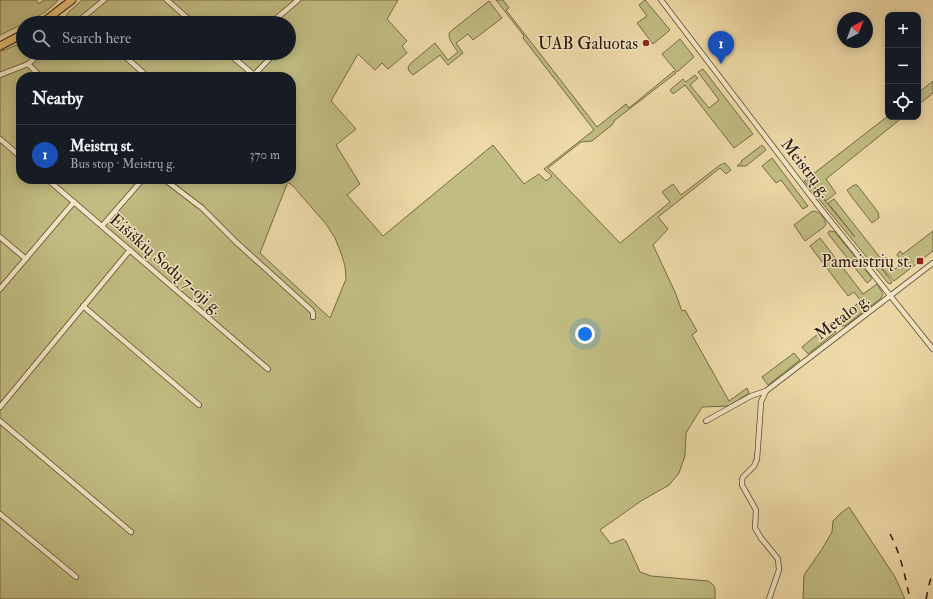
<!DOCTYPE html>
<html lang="en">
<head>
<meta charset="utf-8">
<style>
  body { margin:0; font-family:"IM FELL Double Pica",serif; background:#242831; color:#f1f3f6 }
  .controls { position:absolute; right:12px; top:12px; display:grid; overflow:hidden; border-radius:8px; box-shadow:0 2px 10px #0003 }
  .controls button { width:36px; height:36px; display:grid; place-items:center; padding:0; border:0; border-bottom:1px solid #363941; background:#171b24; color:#f1f3f6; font:20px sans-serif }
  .compass { position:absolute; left:837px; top:12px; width:36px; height:36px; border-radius:50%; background:#171b24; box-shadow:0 2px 10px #0003; rotate:42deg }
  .you { position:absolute; left:585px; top:334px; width:14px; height:14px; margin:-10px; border:3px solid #fff; border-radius:50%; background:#1a73e8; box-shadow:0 0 0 6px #1a73e833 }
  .badge { display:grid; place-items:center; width:26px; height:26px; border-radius:50%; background:#8c9099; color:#fff; font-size:13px; font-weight:700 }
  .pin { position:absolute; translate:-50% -33px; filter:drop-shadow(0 1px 2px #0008) }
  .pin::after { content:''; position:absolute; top:21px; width:14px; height:12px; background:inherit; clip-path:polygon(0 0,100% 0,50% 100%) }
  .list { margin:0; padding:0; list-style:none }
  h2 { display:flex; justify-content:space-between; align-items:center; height:52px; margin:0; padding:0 16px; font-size:17px }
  h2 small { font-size:13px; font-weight:400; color:#9ea1a6 }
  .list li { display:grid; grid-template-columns:26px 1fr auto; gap:12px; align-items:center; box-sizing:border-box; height:60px; padding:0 16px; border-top:1px solid #363941 }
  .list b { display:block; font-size:15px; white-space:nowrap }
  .list p { margin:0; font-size:13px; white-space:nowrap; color:#9ea1a6 }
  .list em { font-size:13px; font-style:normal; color:#9ea1a6 }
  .icon { flex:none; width:22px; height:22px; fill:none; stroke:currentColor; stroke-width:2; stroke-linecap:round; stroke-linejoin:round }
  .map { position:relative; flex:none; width:933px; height:599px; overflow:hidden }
  .search { position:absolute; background:#171b24; box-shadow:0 2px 10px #0003; left:16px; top:16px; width:280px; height:44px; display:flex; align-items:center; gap:10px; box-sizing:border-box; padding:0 14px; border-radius:22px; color:#9ea1a6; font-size:15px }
  .panel { position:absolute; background:#171b24; box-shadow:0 2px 10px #0003; left:16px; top:72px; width:280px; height:112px; border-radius:16px }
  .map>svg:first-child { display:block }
  .green { fill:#c1bd82; stroke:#766a46; fill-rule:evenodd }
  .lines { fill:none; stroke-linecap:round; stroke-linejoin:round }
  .street-casing { stroke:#5b4832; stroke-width:6 }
  .primary-casing { stroke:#2a170a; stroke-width:9 }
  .street { stroke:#f4e7c6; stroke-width:4.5 }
  .primary { stroke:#e7bd74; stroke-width:7 }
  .rail { stroke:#2a170a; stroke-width:1.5; stroke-dasharray:7 7; stroke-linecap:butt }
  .poi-dot { fill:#8f2418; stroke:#f4e7c6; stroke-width:1.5 }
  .labels { text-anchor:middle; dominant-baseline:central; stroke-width:3; stroke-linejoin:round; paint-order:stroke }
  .poi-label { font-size:17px; fill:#2a170a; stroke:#f4e7c6; text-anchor:end }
  .street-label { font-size:17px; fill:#2a170a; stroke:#f4e7c6 }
</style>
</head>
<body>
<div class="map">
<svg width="933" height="599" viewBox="0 0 933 599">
  <rect width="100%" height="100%" fill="#eedaa8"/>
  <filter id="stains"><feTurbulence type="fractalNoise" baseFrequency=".005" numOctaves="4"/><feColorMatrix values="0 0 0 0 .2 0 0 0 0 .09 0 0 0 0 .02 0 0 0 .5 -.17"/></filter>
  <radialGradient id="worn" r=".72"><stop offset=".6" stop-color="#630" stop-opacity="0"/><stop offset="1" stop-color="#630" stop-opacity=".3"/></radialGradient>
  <g class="green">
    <path d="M0 0H36L39 4 44 0H58C53 7 31 23 23 23V24L0 35Z"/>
    <path d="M82 0H398L387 19 407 41 402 46 407 53 388 69 382 63 375 70 358 54 331 101 356 129 336 145 360 184 347 195 383 236 493 145 524 184 539 174 546 181 552 176 544 169 594 130 523 38 524 36 496 0H503L509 8 506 10 597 127 626 104 629 108 674 71 676 73 615 120 612 125 592 141 581 142 548 168 620 243 670 202 662 192 673 184 681 195 720 165 725 163 731 170 726 174 720 168 658 217 668 229 653 245 675 292 682 311 685 310 697 331 692 335 729 401 747 388 749 393 729 406 702 407 686 433 685 456 679 473 669 485 641 501 600 530 611 544 623 539 626 541 640 572 651 576 708 581C717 586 715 590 715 599H0V52L23 42V53H289V23H61L69 12ZM21 77H291V179H21ZM289 183 293 186 326 224 335 238 341 253 345 266 346 279 330 318 260 253 287 184Z"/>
    <path d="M645 0 670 30 653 44 637 23 647 16 639 5Z"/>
    <path d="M489 1 502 18 473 40 468 34 456 43 463 53 448 65 440 55 413 75 409 71 408 67 411 63 435 43 448 60 458 52C454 46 449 41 449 34L451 31Z"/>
    <path d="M680 39 694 57 677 72 662 54Z"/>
    <path d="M703 69 753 134 734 148 685 85 673 94 670 90 683 79 686 82 695 75 698 78 690 85 709 108 719 100 698 72Z"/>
    <path d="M933 81V93L918 105V93Z"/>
    <path d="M888 116V117H903L826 179 836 193 826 201 808 178Z"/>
    <path d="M762 145 766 150 746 166H737L742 162 741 161Z"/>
    <path d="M772 158 808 206 803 209 781 180 776 183 762 166Z"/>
    <path d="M807 179 855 237 828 203 834 199 882 260 886 257 887 258V259L895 269 903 263 897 255 900 251 903 254 933 231V251L894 281 879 265 892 282 891 284 888 283 804 181Z"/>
    <path d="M854 185H857L878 212 879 218 872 223 851 196 847 190Z"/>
    <path d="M814 211C820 212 825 218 826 224L824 227 805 241 794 225 811 212Z"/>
    <path d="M829 231H831L835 232 871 277V280L867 283 829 235 828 233Z"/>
    <path d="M820 238 863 294 877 284 883 294 881 298 845 326C840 326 838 325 835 321L861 301 854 292 848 296 810 246Z"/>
    <path d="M830 324 836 332 808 354 802 347Z"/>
    <path d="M794 353 800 360 768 385 762 377Z"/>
    <path d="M849 507 895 577 905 599H803L804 575 822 549 832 532 833 521 841 513Z"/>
  </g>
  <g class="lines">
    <defs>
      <g id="street">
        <path d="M167 0 193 23"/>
        <path d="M661 0 816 203 933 349"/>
        <path d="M76 23 104 0"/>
        <path d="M271 23 298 0"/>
        <path d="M121 53 148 77"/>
        <path d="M228 53 254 75"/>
        <path d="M28 64 41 77"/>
        <path d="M0 75 28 64 41 53"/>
        <path d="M252 77 275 53"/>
        <path d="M0 139 21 157"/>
        <path d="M47 179 268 369"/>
        <path d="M164 179 202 208 236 242 311 310 313 313V317"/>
        <path d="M102 226 143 179"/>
        <path d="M0 237 26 259"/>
        <path d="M0 289 74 202"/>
        <path d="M83 306 199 405"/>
        <path d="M766 391 761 402 760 418 757 459 754 466 743 477 742 480V485L756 510 755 528 761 538 778 559 779 570 769 599"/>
        <path d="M0 407 130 250"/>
        <path d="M0 421 131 532"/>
        <path d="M706 421 751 396 766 391 933 263"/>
        <path d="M0 514 76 577"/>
      </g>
      <g id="primary">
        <path d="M42 23 72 0"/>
        <path d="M0 46 23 34"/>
      </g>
    </defs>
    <use href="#street" class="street-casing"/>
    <use href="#primary" class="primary-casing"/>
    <use href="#street" class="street"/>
    <use href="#primary" class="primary"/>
    <g class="rail">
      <path d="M890 534C901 554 905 577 910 599"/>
      <path d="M926 599 930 581 933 572"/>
    </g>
  </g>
  <g class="poi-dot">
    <circle cx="646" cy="43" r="4"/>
    <rect x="916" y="257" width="8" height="8" rx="2"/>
  </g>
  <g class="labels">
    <g class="poi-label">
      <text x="638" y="43">UAB Galuotas</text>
      <text x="912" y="261">Pameistrių st.</text>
    </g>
    <g class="street-label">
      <text transform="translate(806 168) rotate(52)">Meistrų g.</text>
      <text transform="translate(166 264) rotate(41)">Eišiškių Sodų 7-oji g.</text>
      <text transform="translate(842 317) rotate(-37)">Metalo g.</text>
    </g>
  </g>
  <rect width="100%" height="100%" filter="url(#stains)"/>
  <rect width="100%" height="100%" fill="url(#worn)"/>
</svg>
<div class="controls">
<button>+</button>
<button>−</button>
<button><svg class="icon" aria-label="locate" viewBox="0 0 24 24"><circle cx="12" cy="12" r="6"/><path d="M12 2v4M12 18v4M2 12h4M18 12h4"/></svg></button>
</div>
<svg class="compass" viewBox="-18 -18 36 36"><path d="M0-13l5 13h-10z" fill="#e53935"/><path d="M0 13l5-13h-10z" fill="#9ea1a6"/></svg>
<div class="you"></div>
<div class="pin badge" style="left:721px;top:64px;background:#1a4fb4">1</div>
<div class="search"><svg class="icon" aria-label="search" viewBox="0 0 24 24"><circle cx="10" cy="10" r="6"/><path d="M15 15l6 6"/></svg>Search here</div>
<section class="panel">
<h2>Nearby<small></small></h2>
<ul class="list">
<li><span class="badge" style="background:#1a4fb4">1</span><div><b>Meistrų st.</b><p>Bus stop · Meistrų g.</p></div><em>370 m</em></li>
</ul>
</section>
</div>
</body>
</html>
